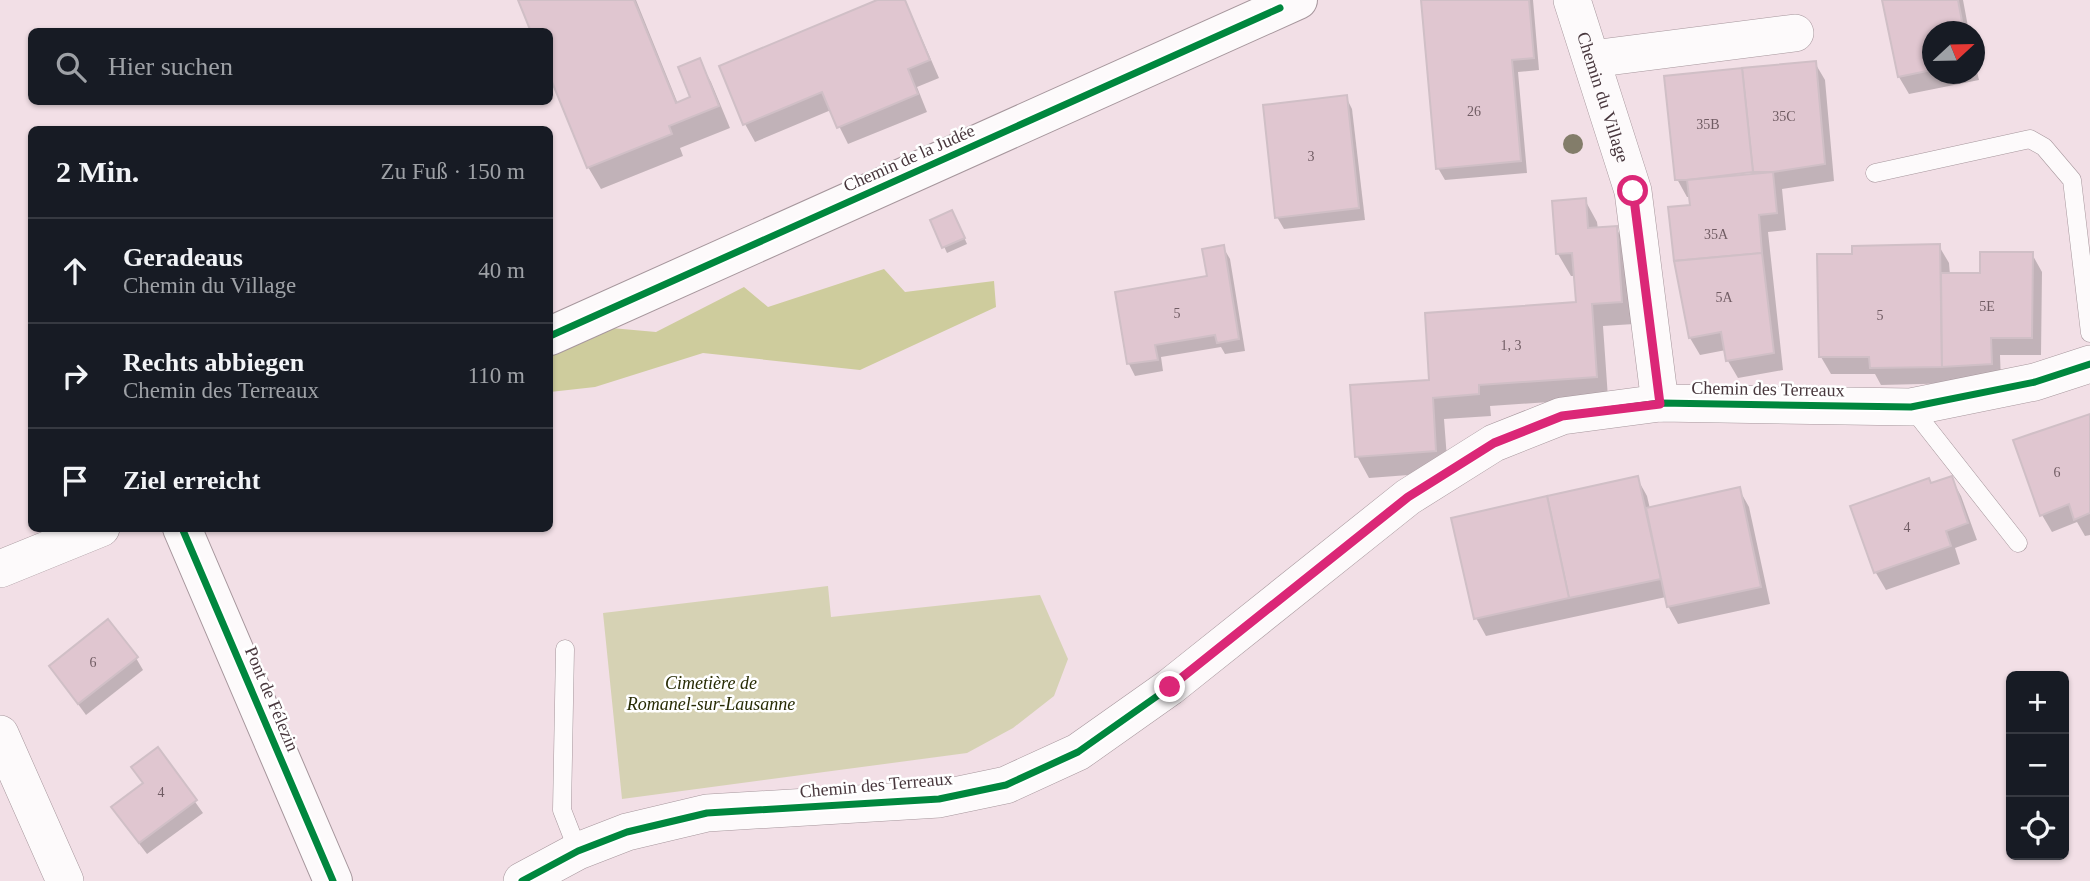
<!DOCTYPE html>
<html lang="de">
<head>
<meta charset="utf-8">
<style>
  body { margin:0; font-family:"Times New Roman",serif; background:#242831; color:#f1f3f6 }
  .controls { position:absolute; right:21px; bottom:21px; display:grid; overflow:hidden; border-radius:10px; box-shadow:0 2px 5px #0004 }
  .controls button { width:63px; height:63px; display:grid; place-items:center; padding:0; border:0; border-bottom:2px solid #363941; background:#171b24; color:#f1f3f6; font:35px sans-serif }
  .compass { position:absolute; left:1922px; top:21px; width:63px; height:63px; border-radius:50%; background:#171b24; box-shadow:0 2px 5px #0004; rotate:68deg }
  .stop { position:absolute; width:21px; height:21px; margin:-16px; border:5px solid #db2777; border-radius:50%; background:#fff }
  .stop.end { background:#db2777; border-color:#fff; box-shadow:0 2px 7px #0008 }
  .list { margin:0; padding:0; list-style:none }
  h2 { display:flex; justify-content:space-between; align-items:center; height:91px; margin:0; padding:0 28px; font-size:30px }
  h2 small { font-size:23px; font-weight:400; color:#9ea1a6 }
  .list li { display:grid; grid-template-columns:46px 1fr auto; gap:21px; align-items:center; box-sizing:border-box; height:105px; padding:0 28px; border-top:2px solid #363941 }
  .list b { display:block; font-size:26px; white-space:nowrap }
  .list p { margin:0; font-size:23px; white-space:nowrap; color:#9ea1a6 }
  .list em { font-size:23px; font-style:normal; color:#9ea1a6 }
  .icon { flex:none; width:38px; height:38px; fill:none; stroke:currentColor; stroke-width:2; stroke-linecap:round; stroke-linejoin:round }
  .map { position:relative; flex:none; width:2090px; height:881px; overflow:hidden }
  .search { position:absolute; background:#171b24; box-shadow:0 2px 5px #0004; left:28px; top:28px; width:525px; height:77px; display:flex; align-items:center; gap:18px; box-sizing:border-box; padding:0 24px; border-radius:10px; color:#9ea1a6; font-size:26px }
  .panel { position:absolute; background:#171b24; box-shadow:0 2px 5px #0004; left:28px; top:126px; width:525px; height:406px; border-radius:10px }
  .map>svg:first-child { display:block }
  .green { fill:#d6d2b4 }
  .forest { fill:#cecc9d }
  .shadow { fill:#0003; fill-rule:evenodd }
  .building { fill:#e0c6d0; stroke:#d0bfc6; stroke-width:2 }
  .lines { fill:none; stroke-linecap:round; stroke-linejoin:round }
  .lane-casing { stroke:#a6969c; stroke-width:19 }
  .street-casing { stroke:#a6969c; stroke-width:38 }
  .secondary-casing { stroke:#a6969c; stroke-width:40 }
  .lane { stroke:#fdfafb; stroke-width:18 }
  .street { stroke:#fdfafb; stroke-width:37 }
  .secondary { stroke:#fdfafb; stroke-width:38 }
  .cycleway-casing { stroke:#fff; stroke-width:11 }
  .cycleway { stroke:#00873e; stroke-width:7 }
  .tree { fill:#837d6a }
  .route { stroke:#db2777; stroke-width:9 }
  .labels { text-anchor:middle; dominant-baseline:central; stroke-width:5; stroke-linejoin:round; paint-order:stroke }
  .number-label { font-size:14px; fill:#705c63 }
  .street-label { font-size:18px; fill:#48373d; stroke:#fff }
  .park-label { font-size:18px; font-style:italic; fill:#282c05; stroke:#fff }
</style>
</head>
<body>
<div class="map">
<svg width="2090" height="881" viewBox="0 0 2090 881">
  <rect width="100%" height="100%" fill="#f2dfe6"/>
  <path class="green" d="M828 586 831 617 1040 595 1068 659 1054 696 1013 728 967 753 622 799 603 613Z"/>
  <path class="forest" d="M884 269 905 292 994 281 996 307 860 370 703 353 595 387 550 392V347L600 327 656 332 744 287 768 307Z"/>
  <g class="shadow">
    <path d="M520 0H636L678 104 693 98 699 60 711 82 730 128 680 148 683 156 601 189 588 167 550 72V32Z"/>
    <path d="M881 0H905L939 78 917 87 927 112 848 144 831 110 755 142 745 124 721 67Z"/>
    <path d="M1423 0H1533L1539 70 1518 72 1527 173 1445 180 1438 168Z"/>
    <path d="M1884 0H1963L1969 32H1932V74H1974V59L1979 80 1909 94 1899 77Z"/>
    <path d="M1815 63 1825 80 1834 181 1782 189 1786 230 1768 232 1783 370 1738 378 1728 361 1726 350 1700 355 1690 338 1692 206 1691 197H1687L1677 179ZM1753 170 1770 172 1730 178 1729 173Z"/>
    <path d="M1346 97 1352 109 1365 220 1284 229 1277 217Z"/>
    <path d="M1585 200 1597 222 1598 229 1616 228 1629 250 1634 324 1603 326 1608 398 1490 406 1491 416 1444 419 1448 472 1369 478 1357 456 1431 382 1578 304 1576 276H1571L1558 254 1554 202Z"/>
    <path d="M955 217 967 244 947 253 932 220Z"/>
    <path d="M1939 246 1949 263 1950 275H1982L2032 254 2042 272 2041 355H2000L2001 382 1881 385 1875 374H1831L1821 357 1853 255Z"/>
    <path d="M1223 247 1230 259 1245 351 1225 354 1221 347 1161 357 1163 371 1135 376 1129 364 1209 278Z"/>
    <path d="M2090 416V535L2085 536 2077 522 2052 532 2042 515Z"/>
    <path d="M1637 478 1647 496 1650 509 1739 489 1749 507 1770 604 1678 624 1668 606 1666 597 1486 636 1476 618Z"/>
    <path d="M1951 478 1961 496 1977 540 1955 548 1960 564 1886 590 1876 573 1852 507Z"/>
    <path d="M136 658 143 670 86 715 51 667Z"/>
    <path d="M158 750 203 813 147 854 120 819 144 785Z"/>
  </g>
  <g class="building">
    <path d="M518 0H634L676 103 690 97 678 67 700 58 719 106 669 126 672 134 587 168 550 77V32H531Z"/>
    <path d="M877 0H905L930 60 908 69 918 94 837 128 822 92 743 125 719 66Z"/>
    <path d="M1421 0H1529L1534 58 1512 60 1521 161 1436 169Z"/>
    <path d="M1882 0H1958L1964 32H1932V70L1898 77Z"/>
    <path d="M1816 61 1825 164 1773 172H1753L1742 68Z"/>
    <path d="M1742 68 1753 172 1687 180H1675L1664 76Z"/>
    <path d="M1347 95 1359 208 1275 218 1263 105Z"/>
    <path d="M1773 172 1777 213 1759 215 1762 253 1674 261 1668 207 1690 205 1687 180Z"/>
    <path d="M1586 198 1588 228 1617 226 1622 302 1592 304 1597 377 1479 385V394L1433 398 1436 451 1355 457 1350 385 1429 380 1425 313 1576 302 1572 253 1556 254 1552 201Z"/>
    <path d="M952 210 965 238 942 248 930 220Z"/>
    <path d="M1940 244 1942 367 1870 368 1869 357H1819L1817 254H1852V246Z"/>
    <path d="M1224 245 1239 339 1217 343 1215 335 1155 345 1158 360 1127 364 1115 292 1207 276 1202 249Z"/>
    <path d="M1980 252H2033L2032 338H1991L1992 364 1942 367 1941 273H1980Z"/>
    <path d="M1762 253 1774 353 1726 361 1721 332 1689 338 1674 261Z"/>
    <path d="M2090 414V513L2074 520 2069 504 2040 516 2013 440Z"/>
    <path d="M1638 476 1661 579 1569 598 1547 496Z"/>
    <path d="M1952 476 1968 523 1946 531 1951 546 1874 573 1850 506 1929 478 1931 483Z"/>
    <path d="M1740 487 1761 587 1667 607 1646 508Z"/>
    <path d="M1547 496 1569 598 1474 619 1451 518Z"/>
    <path d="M108 619 138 657 78 704 49 666Z"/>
    <path d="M158 747 197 800 139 843 111 807 143 783 131 767Z"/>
  </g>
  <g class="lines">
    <defs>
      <g id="lane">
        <path d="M1875 173 2030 139 2044 147 2072 180 2090 333"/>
        <path d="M1911 407 2018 543"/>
        <path d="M565 649 562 810 578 851"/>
      </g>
      <g id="street">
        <path id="s1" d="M1572 0 1633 191 1660 403"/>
        <path d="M1592 59 1795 33"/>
        <path d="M0 569 101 528"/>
        <path d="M0 734 65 881"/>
        <path d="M522 881 578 851 627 832 707 813 939 799 1006 785 1078 752 1170 687 1408 497 1494 443 1562 416 1660 403 1911 407 2035 382 2090 364"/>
      </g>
      <g id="secondary">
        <path d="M550 336 1298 0"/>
        <path d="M182 528 333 881"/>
      </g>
    </defs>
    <use href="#lane" class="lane-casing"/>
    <use href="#street" class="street-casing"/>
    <use href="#secondary" class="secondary-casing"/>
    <use href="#lane" class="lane"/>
    <use href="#street" class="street"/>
    <use href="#secondary" class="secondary"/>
    <defs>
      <g id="cycleway">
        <path d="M550 336 1280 8"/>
        <path d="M182 528 333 881"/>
        <path d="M522 881 578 851 627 832 707 813 939 799 1006 785 1078 752 1170 687 1408 497 1494 443 1562 416 1660 403 1911 407 2035 382 2090 364"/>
      </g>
    </defs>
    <use href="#cycleway" class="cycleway-casing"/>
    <use href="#cycleway" class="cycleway"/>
  </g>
  <circle class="tree" cx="1573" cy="144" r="10"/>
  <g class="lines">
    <path class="route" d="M1170 687 1408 497 1494 443 1562 416 1660 404 1633 191"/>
  </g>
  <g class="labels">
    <g class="number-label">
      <text x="1474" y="111">26</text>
      <text x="1784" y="116">35C</text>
      <text x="1708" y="124">35B</text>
      <text x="1311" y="156">3</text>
      <text x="1716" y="234">35A</text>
      <text x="1724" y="297">5A</text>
      <text x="1987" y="306">5E</text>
      <text x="1177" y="313">5</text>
      <text x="1880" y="315">5</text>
      <text x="1511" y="345">1, 3</text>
      <text x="2057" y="472">6</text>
      <text x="1907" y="527">4</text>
      <text x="93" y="662">6</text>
      <text x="161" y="792">4</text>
    </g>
    <g class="street-label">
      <text stroke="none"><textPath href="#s1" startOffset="102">Chemin du Village</textPath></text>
      <text transform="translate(909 158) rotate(-24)">Chemin de la Judée</text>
      <text transform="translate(1768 389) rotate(1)">Chemin des Terreaux</text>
      <text transform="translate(272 699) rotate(67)">Pont de Félezin</text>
      <text transform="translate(876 785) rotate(-5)">Chemin des Terreaux</text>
    </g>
    <g class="park-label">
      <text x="711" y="683">Cimetière de<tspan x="711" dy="21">Romanel-sur-Lausanne</tspan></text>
    </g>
  </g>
</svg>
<div class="controls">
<button>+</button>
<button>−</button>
<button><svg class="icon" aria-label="locate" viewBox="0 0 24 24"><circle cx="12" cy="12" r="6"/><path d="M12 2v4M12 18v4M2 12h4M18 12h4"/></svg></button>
</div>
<svg class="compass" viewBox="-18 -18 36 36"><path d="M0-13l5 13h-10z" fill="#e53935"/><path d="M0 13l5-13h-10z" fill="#9ea1a6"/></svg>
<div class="stop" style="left:1633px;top:191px"></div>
<div class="stop end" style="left:1170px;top:687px"></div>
<div class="search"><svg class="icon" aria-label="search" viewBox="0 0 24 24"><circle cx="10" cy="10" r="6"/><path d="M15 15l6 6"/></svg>Hier suchen</div>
<section class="panel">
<h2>2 Min.<small>Zu Fuß · 150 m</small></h2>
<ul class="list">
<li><svg class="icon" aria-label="ahead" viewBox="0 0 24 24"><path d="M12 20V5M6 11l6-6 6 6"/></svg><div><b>Geradeaus</b><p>Chemin du Village</p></div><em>40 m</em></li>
<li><svg class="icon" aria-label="right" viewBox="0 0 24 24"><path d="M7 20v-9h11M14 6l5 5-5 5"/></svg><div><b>Rechts abbiegen</b><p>Chemin des Terreaux</p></div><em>110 m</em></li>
<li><svg class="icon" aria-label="arrive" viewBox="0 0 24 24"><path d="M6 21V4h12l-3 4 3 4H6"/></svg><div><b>Ziel erreicht</b></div></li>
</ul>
</section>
</div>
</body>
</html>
